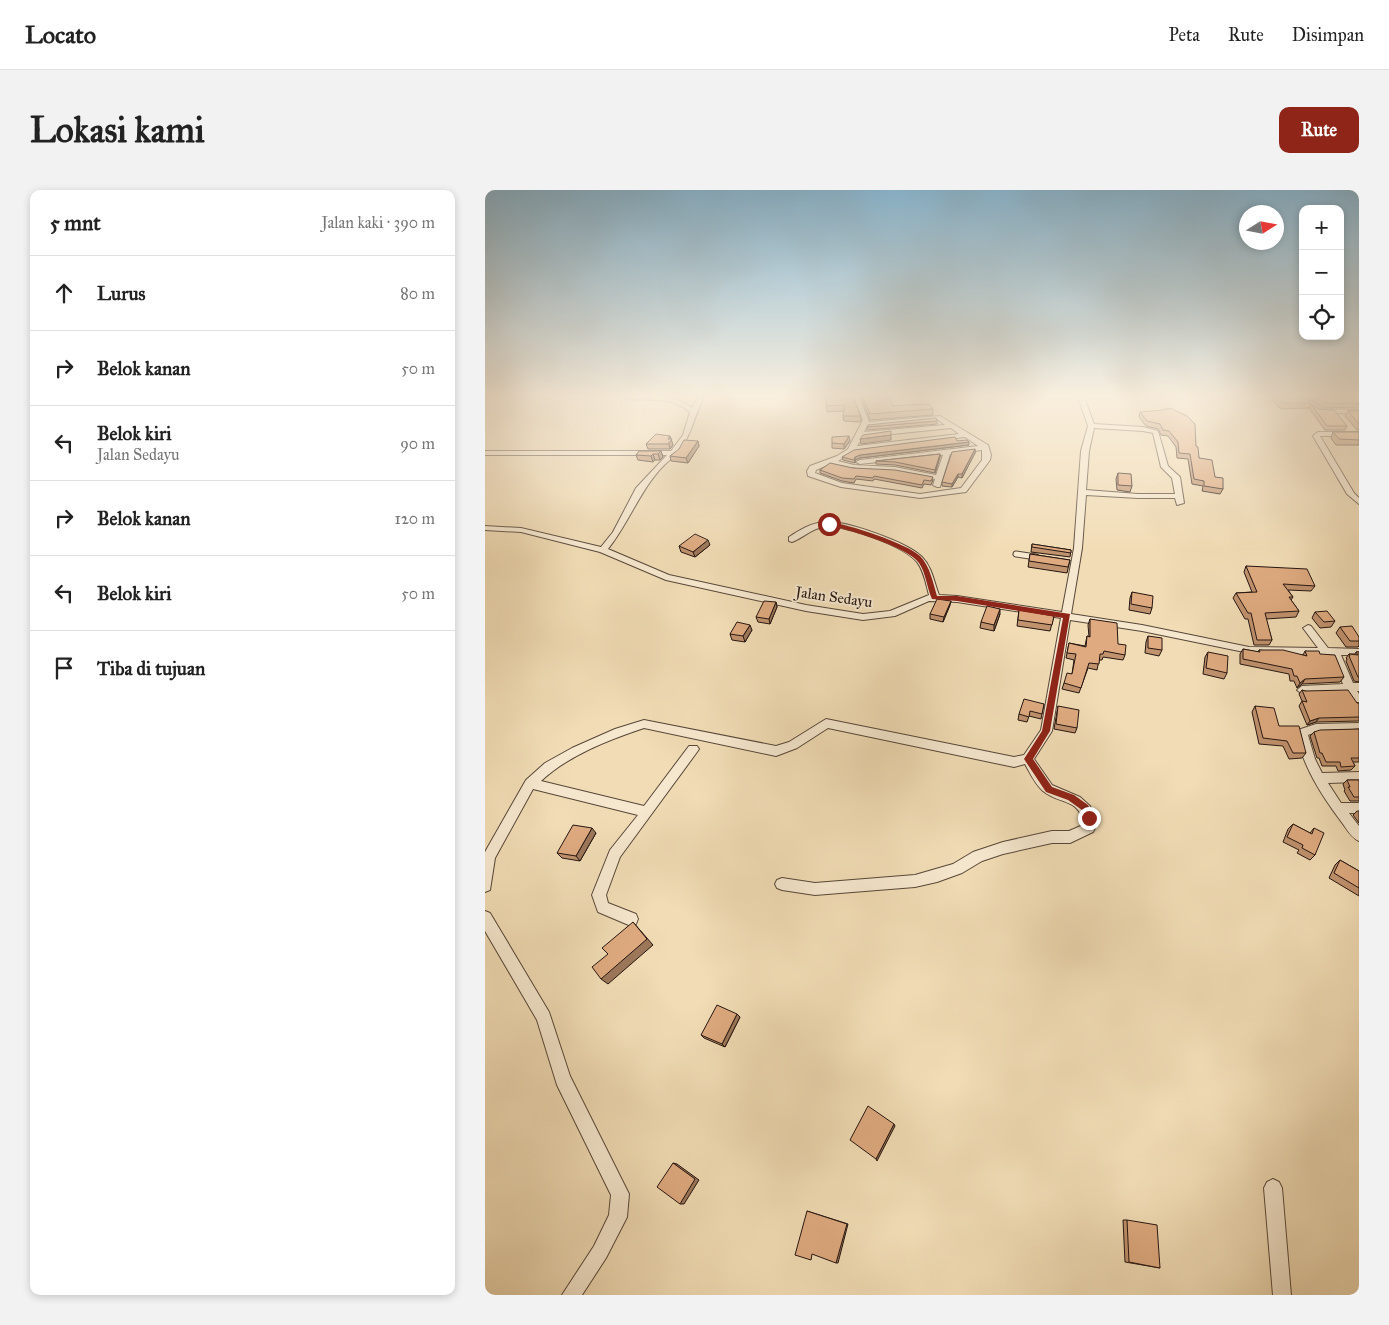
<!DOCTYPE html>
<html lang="id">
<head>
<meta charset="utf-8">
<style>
  body { margin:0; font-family:"IM FELL Great Primer",serif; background:#f2f2f2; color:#222 }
  .controls { position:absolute; right:15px; top:15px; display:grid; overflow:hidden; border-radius:10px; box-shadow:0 2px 8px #0003 }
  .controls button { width:45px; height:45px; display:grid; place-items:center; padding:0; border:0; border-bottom:1px solid #e0e0e0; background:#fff; color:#222; font:25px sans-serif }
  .compass { position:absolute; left:754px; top:15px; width:45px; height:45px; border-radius:50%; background:#fff; box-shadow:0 2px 8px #0003; rotate:79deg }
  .stop { position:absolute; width:15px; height:15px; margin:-11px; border:4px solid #8f2418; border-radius:50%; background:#fff }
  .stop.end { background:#8f2418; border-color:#fff; box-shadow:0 1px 5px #0008 }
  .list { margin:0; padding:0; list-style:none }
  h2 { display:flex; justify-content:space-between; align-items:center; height:65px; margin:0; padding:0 20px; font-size:21px }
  h2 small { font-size:16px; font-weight:400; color:#767676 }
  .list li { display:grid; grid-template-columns:32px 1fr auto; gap:15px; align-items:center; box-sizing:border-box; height:75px; padding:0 20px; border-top:1px solid #e0e0e0 }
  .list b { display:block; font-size:19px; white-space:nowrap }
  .list p { margin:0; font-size:16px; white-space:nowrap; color:#767676 }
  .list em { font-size:16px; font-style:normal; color:#767676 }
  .icon { flex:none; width:28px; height:28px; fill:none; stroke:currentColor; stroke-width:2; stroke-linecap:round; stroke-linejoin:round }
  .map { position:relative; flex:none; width:874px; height:1105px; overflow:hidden; border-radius:10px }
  header { display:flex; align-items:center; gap:30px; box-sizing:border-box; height:70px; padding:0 25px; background:#fff; border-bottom:1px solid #e0e0e0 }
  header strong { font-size:24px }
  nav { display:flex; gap:28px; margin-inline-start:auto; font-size:18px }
  .intro { display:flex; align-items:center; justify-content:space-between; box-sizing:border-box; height:120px; padding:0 30px }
  h1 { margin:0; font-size:35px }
  .button { padding:12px 22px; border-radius:10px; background:#8f2418; color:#fff; font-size:18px; font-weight:700 }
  main { display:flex; gap:30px; padding:0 30px }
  aside { flex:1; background:#fff; border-radius:10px; box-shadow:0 2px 8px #0003 }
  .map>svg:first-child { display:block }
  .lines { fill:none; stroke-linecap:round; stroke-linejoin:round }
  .lane-casing { stroke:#574739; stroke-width:7 }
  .street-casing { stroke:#574739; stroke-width:2 }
  .lane { stroke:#f6e8cf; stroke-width:5 }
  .street { fill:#f6e8cf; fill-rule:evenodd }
  .wall { fill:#c0926e; stroke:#241510 }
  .shaded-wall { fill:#9c775a; stroke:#241510 }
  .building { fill:#dfaa80; stroke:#241510 }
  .route { fill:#8f2418 }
  .labels { text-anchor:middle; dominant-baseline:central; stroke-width:4; stroke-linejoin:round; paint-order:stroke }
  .far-street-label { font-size:15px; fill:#241510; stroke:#f6e8cf }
</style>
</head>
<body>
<header>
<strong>Locato</strong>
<nav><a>Peta</a><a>Rute</a><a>Disimpan</a></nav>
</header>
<div class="intro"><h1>Lokasi kami</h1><a class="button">Rute</a></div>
<main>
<aside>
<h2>5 mnt<small>Jalan kaki · 390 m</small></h2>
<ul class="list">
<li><svg class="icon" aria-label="ahead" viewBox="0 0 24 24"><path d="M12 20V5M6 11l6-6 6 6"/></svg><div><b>Lurus</b></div><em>80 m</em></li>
<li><svg class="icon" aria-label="right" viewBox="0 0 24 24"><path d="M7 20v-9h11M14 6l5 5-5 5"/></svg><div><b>Belok kanan</b></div><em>50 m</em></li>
<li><svg class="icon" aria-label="left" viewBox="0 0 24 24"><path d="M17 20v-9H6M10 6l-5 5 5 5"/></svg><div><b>Belok kiri</b><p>Jalan Sedayu</p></div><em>90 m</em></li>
<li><svg class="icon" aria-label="right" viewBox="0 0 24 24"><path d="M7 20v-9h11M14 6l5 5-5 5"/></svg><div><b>Belok kanan</b></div><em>120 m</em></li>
<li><svg class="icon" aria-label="left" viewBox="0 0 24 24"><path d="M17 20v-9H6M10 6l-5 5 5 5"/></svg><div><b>Belok kiri</b></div><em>50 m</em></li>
<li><svg class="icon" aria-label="arrive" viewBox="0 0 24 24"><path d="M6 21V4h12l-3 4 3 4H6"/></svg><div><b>Tiba di tujuan</b></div></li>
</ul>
</aside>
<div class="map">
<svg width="874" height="1105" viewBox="0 0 874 1105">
  <rect width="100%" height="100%" fill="#f1dcb5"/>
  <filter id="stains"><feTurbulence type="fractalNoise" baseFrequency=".004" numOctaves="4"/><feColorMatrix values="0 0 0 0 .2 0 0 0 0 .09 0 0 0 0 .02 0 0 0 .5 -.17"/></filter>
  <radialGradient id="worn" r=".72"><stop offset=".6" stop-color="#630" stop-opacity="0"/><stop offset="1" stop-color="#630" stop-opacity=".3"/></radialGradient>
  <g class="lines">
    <defs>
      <path id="lane" d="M531 364 551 367"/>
      <g id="street">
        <path d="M139 207C159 205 190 203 207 218L213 207H219C209 226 207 245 193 262L194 263C159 286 148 328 123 359L184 385 321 415 378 424 405 421 444 405C441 394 439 381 432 372 419 356 359 334 339 337 327 338 318 348 307 352L304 351V347C315 340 326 333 339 332 360 330 422 352 437 367 447 377 449 392 454 405L472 406 577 422 589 358 596 261 603 236 593 207H599L609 234 658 237 673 241 683 276 695 287 699 313 692 315 690 308H653L601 305 597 358 586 424 657 435 764 457 833 458 818 438 823 435 826 436 843 458 874 459V465H856L868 493H874V501H872L874 504V517L870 516 861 502 817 504 812 500 817 496 858 494 846 465 764 463 657 441 585 430 567 541 549 569 567 595 595 607 605 616 609 627 610 638 608 642 585 653H567L518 664 497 671 477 683 452 692 430 697 330 705 297 700 292 698 290 694 292 690 297 688 330 693 430 685 468 674 488 662 518 652 567 641H584L598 635C596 608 575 615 558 601 550 594 545 583 540 574L529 577 343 538 312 558 291 566 159 538C123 550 84 565 56 591L159 616 204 556H212L214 559 212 562 135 667 121 705 123 713 151 724 153 729 151 734 146 736 113 722 107 705 125 660 153 625 48 599 10 668 5 700 0 702V662L41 590 60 573 87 558 130 539 159 530 291 556 304 552 341 529 529 567 539 565 556 540 576 428 472 412 444 411 410 426 378 430 321 421 181 390 115 362 36 342 0 340V336L36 338 116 357 128 342 151 298 182 265H0V261H186L198 245 205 222C187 206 164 211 142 209ZM609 238 658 241 668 243 676 277 687 288 690 304H653L601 300 604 261Z"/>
        <path d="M368 207H374L384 232 455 226 503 255 506 265 505 270 481 302 435 308 356 297 323 286 322 281 325 276 352 266 363 259 378 230ZM452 229 460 235 379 242 382 236ZM466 238 474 244 372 256 378 247ZM480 247 493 256 375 270 371 272 375 274 458 265 451 285 410 277 369 275 353 271 369 261ZM497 260V270L476 298 435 304 357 293 330 283 331 280 345 274 368 279 410 281 450 289 448 295 452 297H455L465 264Z"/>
        <path d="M813 207H820L836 219 874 220V224L832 222Z"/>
        <path d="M874 242V246H835L869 303 874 308V314L862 304 828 246 833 242Z"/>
        <path d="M874 533V541L831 542 823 545 830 569 837 583 874 582V592L843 593 856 613H874V623H864L874 636V651C867 648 862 640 858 634 837 606 818 577 811 543L813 540 831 534Z"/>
        <path d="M0 721 5 723 64 822 85 886 144 1004 142 1027 139 1033 121 1068 97 1105H77L109 1056 124 1025 126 1005 72 895 52 830 0 741Z"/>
        <path d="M788 989 794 992 797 998 806 1105H788L779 998 782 992Z"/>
      </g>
    </defs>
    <use href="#lane" class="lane-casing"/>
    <use href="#street" class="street-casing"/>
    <use href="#lane" class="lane"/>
    <use href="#street" class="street"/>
  </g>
  <g class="wall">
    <path d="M340 207H368L375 224 376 230 375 232 359 231 358 226 359 221 342 222Z"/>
    <path d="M376 207H404L408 216 448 219V225L385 230Z"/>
    <path d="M785 207H820L826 213 824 218 796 219Z"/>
    <path d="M823 207H867L874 214 872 218 837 217Z"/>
    <path d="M826 214 834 219 862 236 860 240H840L824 218Z"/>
    <path d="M863 221H874V240H872L860 226Z"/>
    <path d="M655 222 711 256 714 268 730 287 738 299 735 304 717 301 718 296 707 294 703 269 692 268 691 257 683 246 676 245 673 239 661 236 654 227Z"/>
    <path d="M452 231V234L382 240V237Z"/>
    <path d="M848 242H874V255H851L846 248Z"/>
    <path d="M185 246 188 255 185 259H163L161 254Z"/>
    <path d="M213 251 214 256 203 273 186 271 185 266Z"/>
    <path d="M365 251 359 259 347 258V253Z"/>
    <path d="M472 251 484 255 375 268 370 270V273L358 270 357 267Z"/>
    <path d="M490 259V263L477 288 473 287 467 297 457 296V292Z"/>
    <path d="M176 261 178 267 175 270H170L168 272 153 270 151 265Z"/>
    <path d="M455 264V267L450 283 410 275 391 274V271Z"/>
    <path d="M368 278 448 290 446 295 439 294 437 298 389 289 388 291 371 289 369 293 357 291 335 283V280Z"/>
    <path d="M633 283 647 296 645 302 632 300 631 289Z"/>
    <path d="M547 354 586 360 585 367 546 362Z"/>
    <path d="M225 355 210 367 196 362 194 356Z"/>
    <path d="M545 364 585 370 582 383 543 377Z"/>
    <path d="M761 376 830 396 826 401 803 400 808 407 806 410 814 421 811 427 781 429 787 450 784 455H769L763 429H760L748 408 751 403 767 402 759 382Z"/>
    <path d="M647 402 667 418 665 424 644 420 645 408Z"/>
    <path d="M291 412 292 417 285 434 273 432 271 427Z"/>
    <path d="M465 415 458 432 445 429V424Z"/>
    <path d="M534 420 569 426 565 441 532 436Z"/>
    <path d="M830 422 850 431 846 437 835 438 827 428Z"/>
    <path d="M515 424 509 441 495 438 496 432Z"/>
    <path d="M605 429 633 454 640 465 638 470 618 467 617 470H614L612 480 603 478 594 503 577 499 579 493 587 484 589 470 581 468 584 453 600 456 602 446 604 447 603 435Z"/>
    <path d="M855 437 874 447V456L873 457H861L851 443Z"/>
    <path d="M267 440 260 452 247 450 245 444Z"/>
    <path d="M663 446 677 460 674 466 660 463 661 452Z"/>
    <path d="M758 459 773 462 774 460 818 465 820 461 835 464 859 487 855 492 817 494 812 498 809 491H805L804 484 755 474V464Z"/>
    <path d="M723 462 742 483 739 489 718 484 720 467Z"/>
    <path d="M871 462H874V492L869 491 861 471 862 469 861 468 864 464H870Z"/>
    <path d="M817 500 820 501 874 513V531L831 532 822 535 814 516 817 511 814 504Z"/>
    <path d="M559 514 556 529 544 526 542 532 533 530 534 524Z"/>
    <path d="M573 516 592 538 590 543 569 539Z"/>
    <path d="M770 516 794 536 821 563 817 568 804 569 798 556 774 554 767 522Z"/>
    <path d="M874 539V572H868L870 576 866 580 853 581 851 576H837L834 568H832L825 546 829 542Z"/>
    <path d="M862 590H874V611H865L859 601 860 600 858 594Z"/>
    <path d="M872 621H874V633L868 625Z"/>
    <path d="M808 634 825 643 829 638 830 665 825 670 812 663 814 660 798 652 803 639Z"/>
    <path d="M111 643 95 671 77 668 72 663Z"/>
    <path d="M855 670 874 681V706L844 688 850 675Z"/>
    <path d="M255 827 240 857 219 848 216 845Z"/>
    <path d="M638 1030H642L675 1078 640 1072Z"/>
  </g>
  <g class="shaded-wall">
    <path d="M406 245V250L376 254 375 249Z"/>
    <path d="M185 246 188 255 185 259 183 249Z"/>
    <path d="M364 246 365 251 359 259V254Z"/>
    <path d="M213 251 214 256 203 273 201 268Z"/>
    <path d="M484 252V255L375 268 370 270V273V267L375 265Z"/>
    <path d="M490 259V263L477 288V284Z"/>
    <path d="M176 261 178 267 175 270 173 264Z"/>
    <path d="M168 264 170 270 168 272 166 266Z"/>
    <path d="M455 264V267L450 283V280Z"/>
    <path d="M473 284V287L467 297V294Z"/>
    <path d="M223 350 225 355 210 367 208 362Z"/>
    <path d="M466 411 465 415 458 432 459 427Z"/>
    <path d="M291 412 292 417 285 434 284 429Z"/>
    <path d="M515 419V424L509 441V435Z"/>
    <path d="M265 435 267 440 260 452 258 446Z"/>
    <path d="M820 489 817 494 812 498 815 493Z"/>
    <path d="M834 528 831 532 822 535 825 531Z"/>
    <path d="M107 638 111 643 95 671 91 666Z"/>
    <path d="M148 732 168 755 123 794 116 789Z"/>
    <path d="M252 824 255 827 240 857 237 854Z"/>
    <path d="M409 934 410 936 392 971 391 969Z"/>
    <path d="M188 973 192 974 214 990 199 1014H195Z"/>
    <path d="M322 1021 363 1034 353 1073H351Z"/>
  </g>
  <g class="building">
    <path d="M340 207H368L375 224V226H358L360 215 342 216Z"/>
    <path d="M378 207H404L408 216 444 214 448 219 385 224Z"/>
    <path d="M792 207H820L826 213H798Z"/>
    <path d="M831 207H867L874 214 839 213Z"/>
    <path d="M826 214 834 219 849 220 862 236H842Z"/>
    <path d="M685 218 702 226 710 234 711 256 713 257 714 268 727 270 730 287 738 288V299L719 296V291L709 289 705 264 694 263 693 252 684 241 678 240 675 234 662 231 655 222 678 220Z"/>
    <path d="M863 221H874V234Z"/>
    <path d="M451 228 452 231 382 237 383 235Z"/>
    <path d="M406 241V245L375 249 378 245Z"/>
    <path d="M848 242H874V250L854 249Z"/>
    <path d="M171 244 185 246 183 249H187L183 254H161Z"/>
    <path d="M364 246 359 254 347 253V247Z"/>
    <path d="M470 247 472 251 482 250 484 252 375 265 370 267 369 270 357 267 369 260Z"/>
    <path d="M199 250 213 251 201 268 185 266 194 259Z"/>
    <path d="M490 259 477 284H473L467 294 457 292 467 262Z"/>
    <path d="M154 261H176L173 264H168L166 266 151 265Z"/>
    <path d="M455 264 450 280 410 272 391 271Z"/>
    <path d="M345 273 368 278 410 280 448 287 446 291 439 290 437 295 389 286 388 288 371 286 369 289 357 288 335 280Z"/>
    <path d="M633 283 646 284 647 296 633 295Z"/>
    <path d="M210 344 223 350 208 362 194 356Z"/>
    <path d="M547 354 586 360V363L547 357Z"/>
    <path d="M545 364 585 370 583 377 544 371Z"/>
    <path d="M761 376 822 379 830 396 798 394 808 407H804L814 421 780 423 787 450H772L766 423H763L751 403 772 402Z"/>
    <path d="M647 402 668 406 667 418 646 414Z"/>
    <path d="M452 409 466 411 459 427 445 424Z"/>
    <path d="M279 411 291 412 284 429 271 427Z"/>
    <path d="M502 416 515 419 509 435 496 432Z"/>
    <path d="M534 420 569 426 567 435 533 430Z"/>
    <path d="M842 421 850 431 839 432 830 422Z"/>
    <path d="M605 429 632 433 633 454 641 455 640 465 619 461 618 464H615L614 474 604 473 596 498 579 493 582 483 587 484 591 464 582 463 584 453 601 457 602 446 605 447Z"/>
    <path d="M252 432 265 435 258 446 245 444Z"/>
    <path d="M867 436 874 447V451H865L855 437Z"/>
    <path d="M663 446 677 448V460L663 458Z"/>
    <path d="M758 459 775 462 774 460H798L822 466 820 461H834L835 464 850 465 859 487 820 489 815 493 812 486H809L807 479 758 469Z"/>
    <path d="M723 462 743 466 742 483 721 478Z"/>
    <path d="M871 462H874V487H873L864 466H865L864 464 873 465Z"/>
    <path d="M817 500 820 501 863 500 872 513H874V527L834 528 825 531 817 511 822 512Z"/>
    <path d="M539 509 559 514 557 524 545 521 544 527 534 524Z"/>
    <path d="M573 516 594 520 592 538 571 534Z"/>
    <path d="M770 516 789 518 794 536H814L821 563H808L802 551 778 548Z"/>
    <path d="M874 539V568H866L870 576 856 577 855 572H841L837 563H835L829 542 835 540Z"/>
    <path d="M862 590H874V607H869L863 597H865Z"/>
    <path d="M808 634 827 644 829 638 839 643 830 665 817 658 818 655 802 647Z"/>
    <path d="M88 635 107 638 91 666 72 663Z"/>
    <path d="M855 670 874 681V698L849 683Z"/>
    <path d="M148 732 162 749 116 789 107 777 123 764 117 758Z"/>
    <path d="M232 815 252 824 237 854 216 845Z"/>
    <path d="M383 916 409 934 391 969 365 950Z"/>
    <path d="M188 973 210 989 195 1014 172 997Z"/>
    <path d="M322 1021 362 1034 351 1073 327 1064 326 1070 310 1065Z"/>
    <path d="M642 1030 672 1035 675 1078 644 1072Z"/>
  </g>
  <linearGradient id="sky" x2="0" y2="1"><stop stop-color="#89b7d2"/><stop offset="0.57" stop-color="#f9efde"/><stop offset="1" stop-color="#f9efde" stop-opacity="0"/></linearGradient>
  <rect width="874" height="361" fill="url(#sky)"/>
  <path class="route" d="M344 332C363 334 423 354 435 366 445 376 448 393 452 406H472L585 424 565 541 548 569 567 597 589 605 603 615 609 628 607 630H601L597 620 583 610 561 602 539 569 557 541 578 428 472 411 447 409C442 398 441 383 434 373 424 357 361 339 342 335Z"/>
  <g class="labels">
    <g class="far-street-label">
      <text transform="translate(349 407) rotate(8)">Jalan Sedayu</text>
    </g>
  </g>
  <rect width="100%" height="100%" filter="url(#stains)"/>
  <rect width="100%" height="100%" fill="url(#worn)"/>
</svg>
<div class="controls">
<button>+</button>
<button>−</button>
<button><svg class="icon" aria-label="locate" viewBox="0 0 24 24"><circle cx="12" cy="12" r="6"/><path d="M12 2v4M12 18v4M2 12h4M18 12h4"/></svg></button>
</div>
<svg class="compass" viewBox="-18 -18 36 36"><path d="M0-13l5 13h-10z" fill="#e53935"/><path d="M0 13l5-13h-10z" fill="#767676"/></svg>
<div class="stop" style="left:344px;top:334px"></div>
<div class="stop end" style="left:604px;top:628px"></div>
</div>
</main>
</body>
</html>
